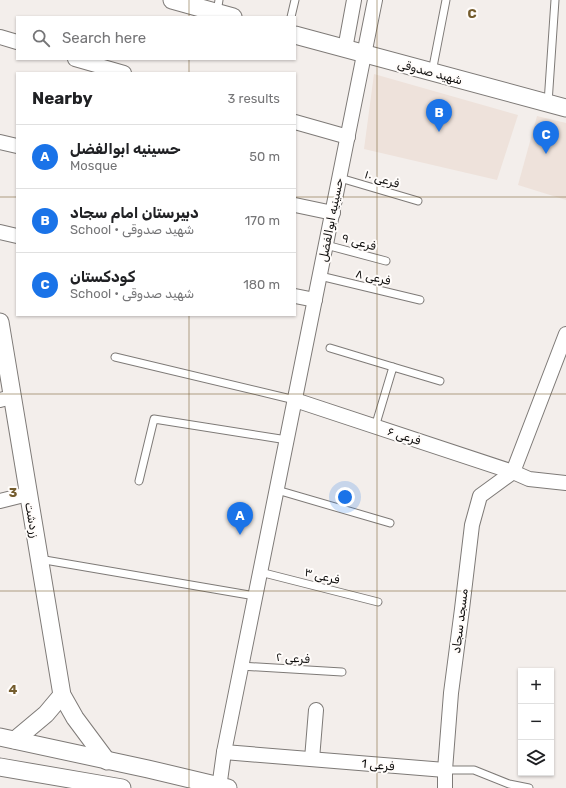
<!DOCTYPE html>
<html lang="en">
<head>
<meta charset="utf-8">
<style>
  body { margin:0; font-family:Rubik,"Noto Naskh Arabic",sans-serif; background:#f2f2f2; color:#202124 }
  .controls { position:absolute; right:12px; bottom:12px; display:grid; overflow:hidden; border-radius:0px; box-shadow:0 1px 3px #0004 }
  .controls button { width:36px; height:36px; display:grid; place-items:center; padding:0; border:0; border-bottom:1px solid #e0e0e0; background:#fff; color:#202124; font:20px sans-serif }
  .you { position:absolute; left:345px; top:497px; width:14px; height:14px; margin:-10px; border:3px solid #fff; border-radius:50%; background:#1a73e8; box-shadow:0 0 0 6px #1a73e833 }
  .badge { display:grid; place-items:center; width:26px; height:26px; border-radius:50%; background:#1a73e8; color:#fff; font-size:13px; font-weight:700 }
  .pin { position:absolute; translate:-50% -33px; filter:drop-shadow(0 1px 2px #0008) }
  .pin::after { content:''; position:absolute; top:21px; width:14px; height:12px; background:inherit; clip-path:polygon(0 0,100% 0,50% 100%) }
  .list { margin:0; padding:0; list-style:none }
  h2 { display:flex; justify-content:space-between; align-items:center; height:52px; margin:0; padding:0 16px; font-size:17px }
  h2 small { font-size:13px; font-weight:400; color:#757577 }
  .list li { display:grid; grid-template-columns:26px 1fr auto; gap:12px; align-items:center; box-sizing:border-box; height:64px; padding:0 16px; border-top:1px solid #e0e0e0 }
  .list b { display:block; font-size:15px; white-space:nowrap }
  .list p { margin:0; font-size:13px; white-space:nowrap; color:#757577 }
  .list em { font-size:13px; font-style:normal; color:#757577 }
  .icon { flex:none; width:22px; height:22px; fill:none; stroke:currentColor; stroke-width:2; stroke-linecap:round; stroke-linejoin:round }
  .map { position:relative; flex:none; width:566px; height:788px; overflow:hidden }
  .search { position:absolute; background:#fff; box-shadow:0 1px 3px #0004; left:16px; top:16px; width:280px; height:44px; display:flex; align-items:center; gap:10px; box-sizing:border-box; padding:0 14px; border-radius:0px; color:#757577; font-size:15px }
  .panel { position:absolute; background:#fff; box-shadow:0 1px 3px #0004; left:16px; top:72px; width:280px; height:244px; border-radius:0px }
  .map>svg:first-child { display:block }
  .built { fill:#eee2db }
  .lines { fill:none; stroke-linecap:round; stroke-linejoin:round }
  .service-casing { stroke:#7e7a77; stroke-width:9 }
  .minor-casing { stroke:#7e7a77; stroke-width:16 }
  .tertiary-casing { stroke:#7e7a77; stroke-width:19 }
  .service { stroke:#fff; stroke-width:7 }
  .minor { stroke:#fff; stroke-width:14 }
  .tertiary { stroke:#fff; stroke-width:17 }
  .grid { fill:none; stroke:#745c2d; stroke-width:1; stroke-opacity:0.55 }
  .labels { text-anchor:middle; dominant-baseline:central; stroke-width:4; stroke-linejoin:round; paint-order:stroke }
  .street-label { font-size:12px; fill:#0f0e0d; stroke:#fffcfa }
  .grid-label { font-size:13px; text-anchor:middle; font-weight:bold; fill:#745c2d; stroke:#fffcfa; stroke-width:4; stroke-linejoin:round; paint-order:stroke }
</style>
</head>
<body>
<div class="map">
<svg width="566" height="788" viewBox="0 0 566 788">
  <rect width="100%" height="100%" fill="#f3eeeb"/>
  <g class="built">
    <path d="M374 74 518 115 497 180 364 149Z"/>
    <path d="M537 116 566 123V200L518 185Z"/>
  </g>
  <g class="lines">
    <defs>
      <g id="service">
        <path d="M217 12 219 0"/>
        <path d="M291 17 295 0"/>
        <path d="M432 72 446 0"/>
        <path d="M548 103 555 0"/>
        <path d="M340 178 418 201"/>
        <path d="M326 245 386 261"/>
        <path d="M320 276 420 300"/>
        <path d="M330 348 393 367"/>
        <path d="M115 357 295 400"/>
        <path d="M375 427 393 367 440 381"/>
        <path d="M139 481 154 419 287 440"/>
        <path d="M277 490 390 523"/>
        <path d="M39 559 255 596"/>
        <path d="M260 572 378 602"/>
        <path d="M241 666 342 672"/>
        <path d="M445 770H474L509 784 529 788"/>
      </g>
      <g id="minor">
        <path d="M0 37 17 42"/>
        <path d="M345 49 354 0"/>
        <path d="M75 59 124 73"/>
        <path d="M295 122 348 137"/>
        <path d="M0 142 17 146"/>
        <path d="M295 205 333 213"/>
        <path d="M0 232 17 236"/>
        <path d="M295 296 315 300"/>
        <path d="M0 400 12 397"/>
        <path d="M295 400 513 472 529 479 566 483"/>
        <path d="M513 472 566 334"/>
        <path d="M0 501 28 494"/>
        <path d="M224 752 445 770"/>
        <path d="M312 759 316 710"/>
        <path d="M219 788 224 752 375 0"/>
        <path d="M445 788V770L451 693 462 609 472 525 480 496 513 472"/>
      </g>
      <g id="tertiary">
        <path d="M172 0 233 17"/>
        <path d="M295 35 566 108"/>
        <path d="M0 322 62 695 75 718 107 761"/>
        <path d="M0 737 148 769 228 788"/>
        <path d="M15 740 46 714 62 695"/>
        <path d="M0 767 122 788"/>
      </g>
    </defs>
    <use href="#service" class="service-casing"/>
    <use href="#minor" class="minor-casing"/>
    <use href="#tertiary" class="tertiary-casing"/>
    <use href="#service" class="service"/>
    <use href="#minor" class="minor"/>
    <use href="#tertiary" class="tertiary"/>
  </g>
  <path class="grid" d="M189 0V17M377 0V788M189 59V73M0 197H17M295 197H566M189 315V788M0 394H566M0 591H566"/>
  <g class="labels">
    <g class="street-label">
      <text transform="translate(430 72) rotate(15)">شهید صدوقی</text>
      <text transform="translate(382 179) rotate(17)">فرعی ۱۰</text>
      <text transform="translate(331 220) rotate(-79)">حسینیه ابوالفضل</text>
      <text transform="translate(359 242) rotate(15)">فرعی ۹</text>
      <text transform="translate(373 277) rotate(13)">فرعی ۸</text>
      <text transform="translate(404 436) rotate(18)">فرعی ۶</text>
      <text transform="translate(32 520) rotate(80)">زردشت</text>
      <text transform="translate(322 576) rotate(14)">فرعی ۳</text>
      <text transform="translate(460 621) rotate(-83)">مسجد سجاد</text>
      <text transform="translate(293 658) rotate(4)">فرعی ۲</text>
      <text transform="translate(378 765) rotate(5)">فرعی 1</text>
    </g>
  </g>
  <g class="grid-label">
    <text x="472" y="18">C</text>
    <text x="13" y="497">3</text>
    <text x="13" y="694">4</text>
  </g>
</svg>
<div class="controls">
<button>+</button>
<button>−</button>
<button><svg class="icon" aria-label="layers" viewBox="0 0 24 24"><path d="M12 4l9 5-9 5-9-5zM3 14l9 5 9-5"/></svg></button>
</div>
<div class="you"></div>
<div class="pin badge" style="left:240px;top:535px">A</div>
<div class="pin badge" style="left:439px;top:132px">B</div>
<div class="pin badge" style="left:546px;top:154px">C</div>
<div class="search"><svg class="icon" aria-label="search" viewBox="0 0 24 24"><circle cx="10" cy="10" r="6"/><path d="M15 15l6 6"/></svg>Search here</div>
<section class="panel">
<h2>Nearby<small>3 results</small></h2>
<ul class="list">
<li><span class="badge">A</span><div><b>حسینیه ابوالفضل</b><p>Mosque</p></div><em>50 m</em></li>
<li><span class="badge">B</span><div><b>دبیرستان امام سجاد</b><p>School · شهید صدوقی</p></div><em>170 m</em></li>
<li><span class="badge">C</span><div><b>کودکستان</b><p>School · شهید صدوقی</p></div><em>180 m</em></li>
</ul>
</section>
</div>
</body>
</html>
